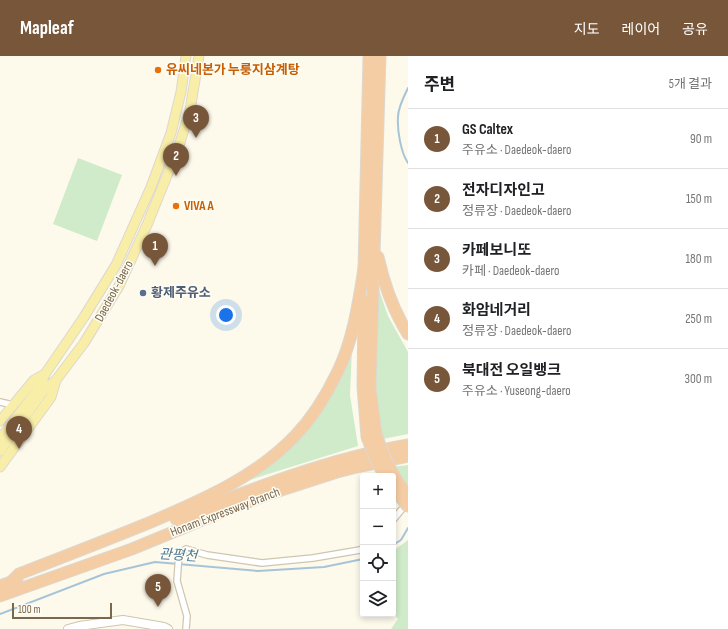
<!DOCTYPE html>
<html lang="ko">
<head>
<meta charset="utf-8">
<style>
  body { margin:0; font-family:"Sofia Sans Condensed","Noto Sans KR",sans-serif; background:#f6f6f6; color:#202124 }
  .controls { position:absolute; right:12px; bottom:12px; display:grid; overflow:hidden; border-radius:4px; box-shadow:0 2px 6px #0003 }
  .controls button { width:36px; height:36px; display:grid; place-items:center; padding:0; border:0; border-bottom:1px solid #e0e0e0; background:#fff; color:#202124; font:20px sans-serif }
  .scale { position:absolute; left:12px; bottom:10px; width:100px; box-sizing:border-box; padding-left:4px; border:2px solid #79684e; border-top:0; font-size:11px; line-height:14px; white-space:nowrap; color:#79684e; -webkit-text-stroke:3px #fffdf3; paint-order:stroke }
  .you { position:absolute; left:226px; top:259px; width:14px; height:14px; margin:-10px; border:3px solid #fff; border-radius:50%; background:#1a73e8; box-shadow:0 0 0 6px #1a73e833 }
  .badge { display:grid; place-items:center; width:26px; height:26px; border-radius:50%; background:#78563a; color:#fff; font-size:13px; font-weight:700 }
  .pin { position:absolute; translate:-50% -33px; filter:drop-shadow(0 1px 2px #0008) }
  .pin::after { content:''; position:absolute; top:21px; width:14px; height:12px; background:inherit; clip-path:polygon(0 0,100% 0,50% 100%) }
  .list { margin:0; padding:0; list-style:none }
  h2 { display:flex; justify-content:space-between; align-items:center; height:52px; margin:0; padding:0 16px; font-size:17px }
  h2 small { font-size:13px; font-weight:400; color:#757577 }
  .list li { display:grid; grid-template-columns:26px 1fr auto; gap:12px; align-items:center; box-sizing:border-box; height:60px; padding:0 16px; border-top:1px solid #e0e0e0 }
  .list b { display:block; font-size:15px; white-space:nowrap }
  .list p { margin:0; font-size:13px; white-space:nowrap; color:#757577 }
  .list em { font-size:13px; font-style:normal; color:#757577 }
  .icon { flex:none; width:22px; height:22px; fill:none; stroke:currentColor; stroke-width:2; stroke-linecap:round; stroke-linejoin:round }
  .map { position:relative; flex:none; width:408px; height:573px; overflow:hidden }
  header { display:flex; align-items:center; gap:24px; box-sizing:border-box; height:56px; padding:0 20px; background:#78563a; color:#fff }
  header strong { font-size:19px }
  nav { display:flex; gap:22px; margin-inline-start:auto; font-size:14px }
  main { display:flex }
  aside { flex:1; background:#fff }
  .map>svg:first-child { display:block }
  .green { fill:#cfebca }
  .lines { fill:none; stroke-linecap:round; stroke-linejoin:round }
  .stream { stroke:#a6c4d8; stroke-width:2 }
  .minor-casing { stroke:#d0c6b0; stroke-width:8 }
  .secondary-casing { stroke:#d0c5ac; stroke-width:10 }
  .primary-casing { stroke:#dcd8d1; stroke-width:11 }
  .motorway-casing { stroke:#dcd8d1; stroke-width:13 }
  .minor { stroke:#fff; stroke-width:5.5 }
  .secondary { stroke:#fff; stroke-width:8 }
  .primary { stroke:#f9eea7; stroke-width:9 }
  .motorway { stroke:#f5cda5; stroke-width:11 }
  .motorway-bridge-casing { stroke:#dcd8d1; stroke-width:13; stroke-linecap:butt }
  .motorway-bridge { stroke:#f5cda5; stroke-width:11 }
  .food-dot { fill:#e8710a; stroke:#fffdf3; stroke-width:1.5 }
  .service-dot { fill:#5c6f8a; stroke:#fffdf3; stroke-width:1.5 }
  .labels { text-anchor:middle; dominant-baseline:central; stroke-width:3; stroke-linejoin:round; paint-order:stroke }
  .food-label { font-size:13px; font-weight:bold; fill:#c56008; stroke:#fffdf3; text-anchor:start }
  .street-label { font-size:13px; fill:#79684e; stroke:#fffdf3 }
  .service-label { font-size:13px; font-weight:bold; fill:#4e5e75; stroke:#fffdf3; text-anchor:start }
  .water-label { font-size:14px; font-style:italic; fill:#4e7a99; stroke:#fffdf3 }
</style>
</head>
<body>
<header>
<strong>Mapleaf</strong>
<nav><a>지도</a><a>레이어</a><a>공유</a></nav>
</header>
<main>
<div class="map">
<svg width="408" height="573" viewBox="0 0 408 573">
  <rect width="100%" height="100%" fill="#fdfaec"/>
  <g class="green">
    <path d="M78 102 122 119 97 185 53 168Z"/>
    <path d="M376 225 388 260 408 296V378L383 383 377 358 374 331Z"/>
    <path d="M352 292 350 339 358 390 243 426 277 401Z"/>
    <path d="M408 409V434L391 411Z"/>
    <path d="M408 484V573H391L398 563 393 557V495Z"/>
  </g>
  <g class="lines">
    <g class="stream">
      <path d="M408 32C404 40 398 52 398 61 397 74 401 97 408 107"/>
      <path d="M393 489 401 484 408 472"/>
      <path d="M0 558 104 518 155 506 258 515 324 511 363 503"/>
    </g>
    <defs>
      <g id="minor">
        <path d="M0 346 13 349"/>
        <path d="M393 464 407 447"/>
        <path d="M186 573 187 560 177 525 179 498 186 493 207 499 262 507 313 502 360 494 363 492"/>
      </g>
      <path id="secondary" d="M68 573 79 570 123 564 164 571 168 573"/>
      <g id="primary">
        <path d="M0 365 34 324 45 318"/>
        <path d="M0 383 41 329 45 318 84 261 116 209 151 131 171 77 181 36 186 0"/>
        <path d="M0 395 44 334 56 324 84 287 119 230 147 169 179 90 190 54 199 0"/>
        <path d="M0 411 51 341 56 324"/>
      </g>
      <g id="motorway">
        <path d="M378 201C384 228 393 254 408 278"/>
        <path d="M364 213 369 0"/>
        <path d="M364 245 363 331 367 381"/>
        <path d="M376 378 370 332 380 0"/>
        <path d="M176 463C252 433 328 403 408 389"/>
        <path d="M10 527 19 518C63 501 107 484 151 466 202 444 256 421 295 380 313 361 326 340 337 317 354 283 359 243 365 206"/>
        <path d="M0 530 17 524"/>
        <path d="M0 540 132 493 229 453 272 437 337 416 357 411 408 400"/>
      </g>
    </defs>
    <use href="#minor" class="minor-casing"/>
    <use href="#secondary" class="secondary-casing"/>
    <use href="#primary" class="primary-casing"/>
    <use href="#motorway" class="motorway-casing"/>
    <use href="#minor" class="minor"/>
    <use href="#secondary" class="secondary"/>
    <use href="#primary" class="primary"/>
    <use href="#motorway" class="motorway"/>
    <defs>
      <g id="motorway-bridge">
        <path d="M376 378 385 403 396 423 408 440"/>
        <path d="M367 381 377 406 385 420"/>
        <path d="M395 434 408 451"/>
      </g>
    </defs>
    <use href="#motorway-bridge" class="motorway-bridge-casing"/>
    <use href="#motorway-bridge" class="motorway-bridge"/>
  </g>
  <g class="food-dot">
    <circle cx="158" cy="14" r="4"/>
    <circle cx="176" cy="150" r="4"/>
  </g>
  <circle class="service-dot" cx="143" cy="237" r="4"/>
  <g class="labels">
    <g class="food-label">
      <text x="166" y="14">유씨네본가 누룽지삼계탕</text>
      <text x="184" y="150">VIVA A</text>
    </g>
    <g class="street-label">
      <text transform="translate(114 235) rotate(-62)">Daedeok-daero</text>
      <text transform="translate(225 456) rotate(-21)">Honam Expressway Branch</text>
    </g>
    <g class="service-label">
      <text x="151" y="237">황제주유소</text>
    </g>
    <g class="water-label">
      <text transform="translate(178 499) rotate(4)">관평천</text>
    </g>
  </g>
</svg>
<div class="controls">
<button>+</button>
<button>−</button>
<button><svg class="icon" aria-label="locate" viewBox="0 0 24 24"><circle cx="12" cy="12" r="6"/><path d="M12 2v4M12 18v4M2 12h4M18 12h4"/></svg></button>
<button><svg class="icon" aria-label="layers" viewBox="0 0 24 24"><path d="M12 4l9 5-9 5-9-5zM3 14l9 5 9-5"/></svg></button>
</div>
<div class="scale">100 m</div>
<div class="you"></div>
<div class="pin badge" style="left:155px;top:210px">1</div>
<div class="pin badge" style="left:176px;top:120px">2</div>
<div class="pin badge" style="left:196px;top:82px">3</div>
<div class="pin badge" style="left:19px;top:393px">4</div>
<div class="pin badge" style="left:158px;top:551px">5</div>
</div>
<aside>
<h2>주변<small>5개 결과</small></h2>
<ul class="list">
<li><span class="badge">1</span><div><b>GS Caltex</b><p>주유소 · Daedeok-daero</p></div><em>90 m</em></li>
<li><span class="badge">2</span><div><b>전자디자인고</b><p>정류장 · Daedeok-daero</p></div><em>150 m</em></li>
<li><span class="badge">3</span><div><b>카페보니또</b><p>카페 · Daedeok-daero</p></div><em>180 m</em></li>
<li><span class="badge">4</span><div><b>화암네거리</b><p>정류장 · Daedeok-daero</p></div><em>250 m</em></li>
<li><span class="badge">5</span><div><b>북대전 오일뱅크</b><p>주유소 · Yuseong-daero</p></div><em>300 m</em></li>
</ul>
</aside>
</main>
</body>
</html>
